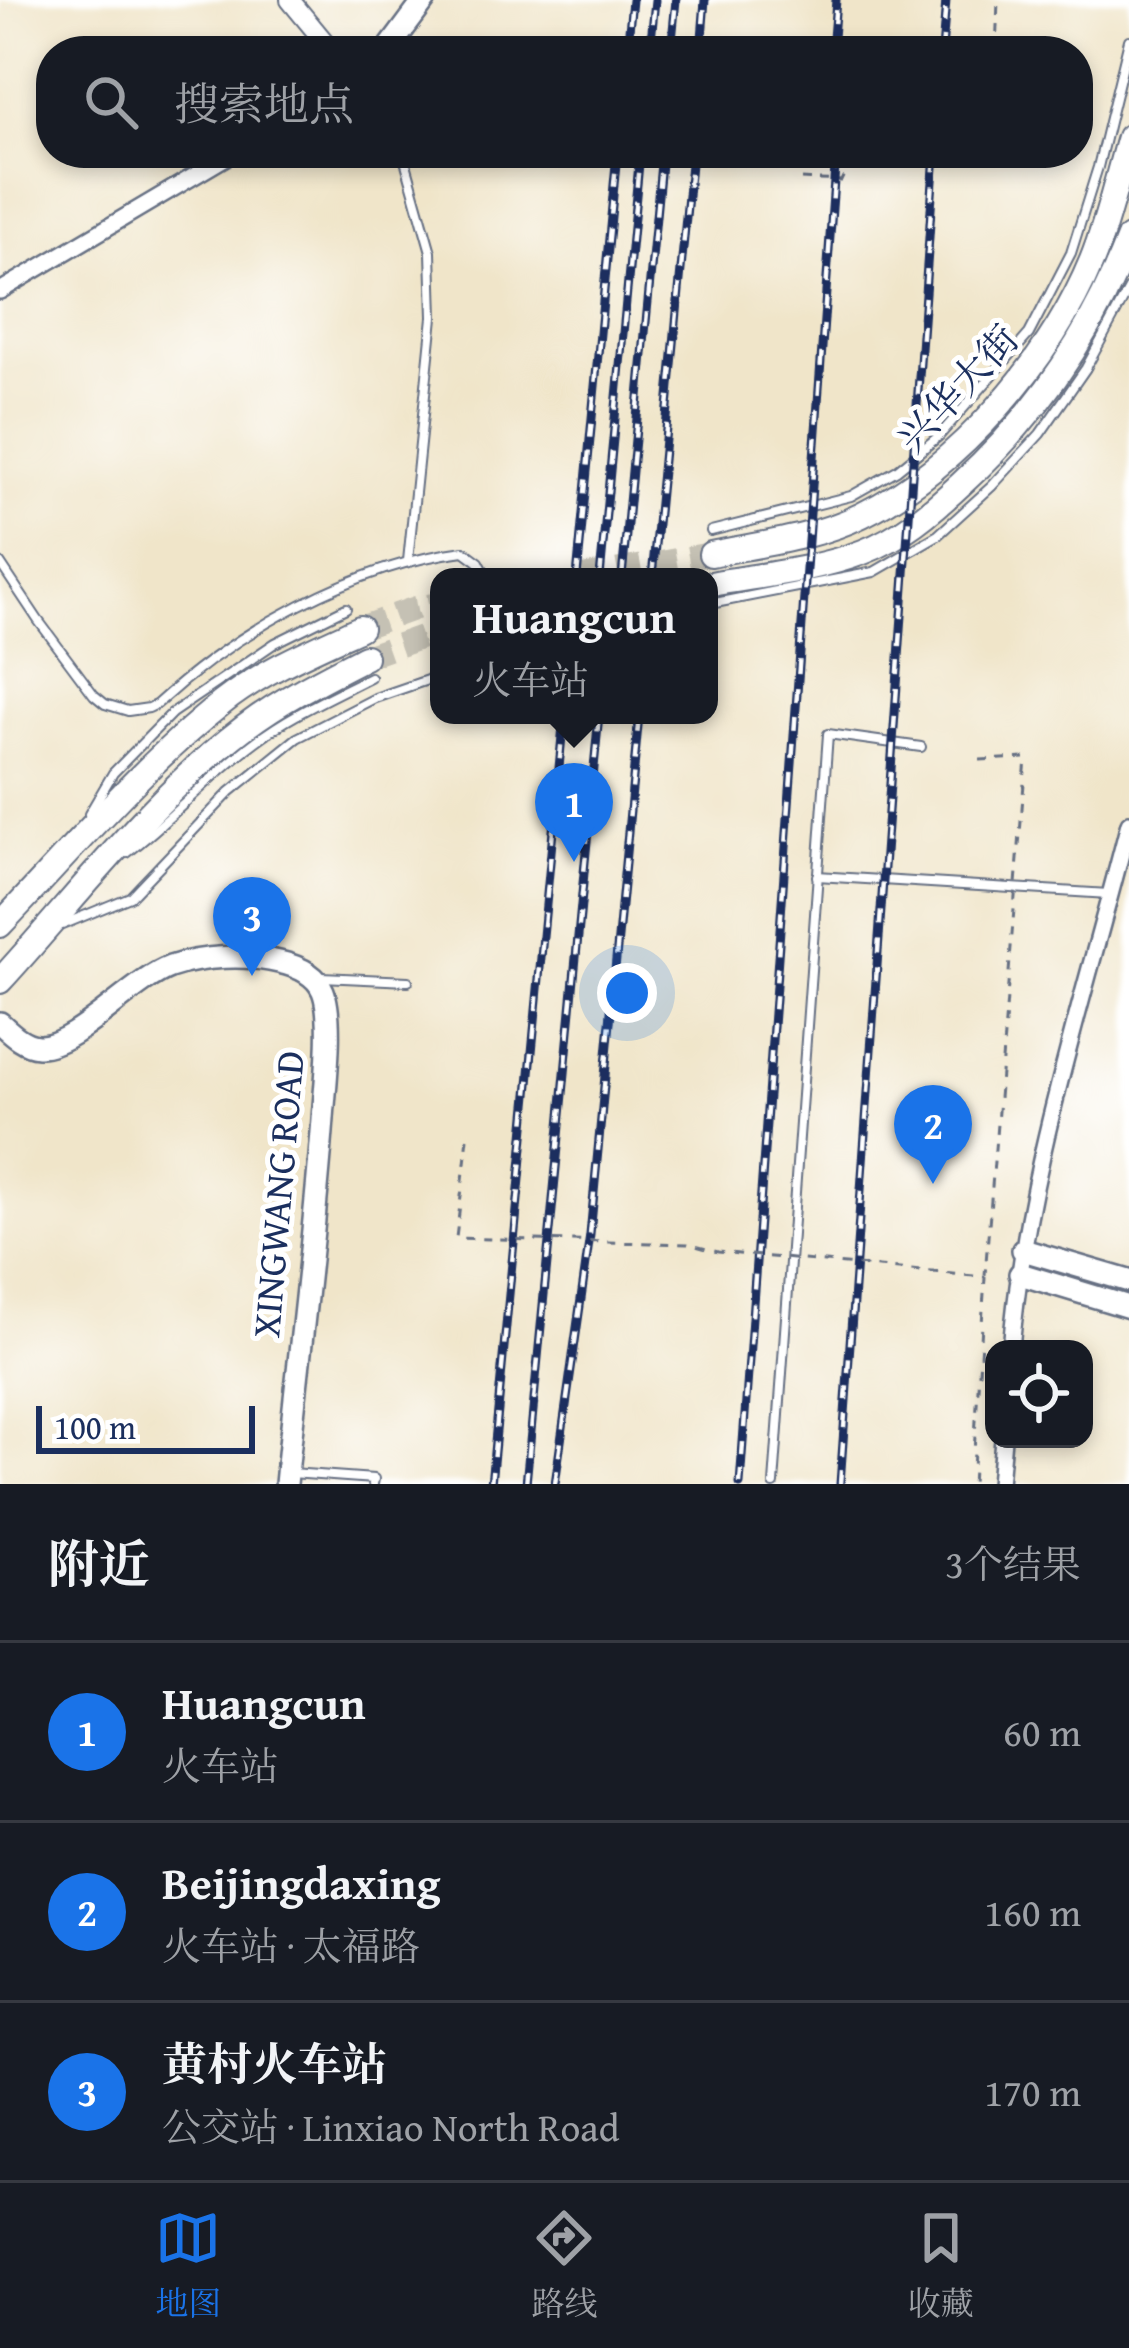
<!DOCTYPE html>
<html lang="zh">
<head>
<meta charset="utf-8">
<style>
  body { margin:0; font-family:"Gentium Book Plus","Noto Serif SC",serif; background:#242831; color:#f1f3f6 }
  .controls { position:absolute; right:36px; bottom:36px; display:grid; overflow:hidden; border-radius:24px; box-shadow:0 6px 18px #0003 }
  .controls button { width:108px; height:108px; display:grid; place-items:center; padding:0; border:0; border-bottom:3px solid #363941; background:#171b24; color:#f1f3f6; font:60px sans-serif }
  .scale { position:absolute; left:36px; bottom:30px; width:219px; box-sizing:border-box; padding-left:12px; border:6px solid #1b2f5e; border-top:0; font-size:33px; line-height:42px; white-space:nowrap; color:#1b2f5e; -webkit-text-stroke:9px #fff; paint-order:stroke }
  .you { position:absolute; left:627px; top:993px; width:42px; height:42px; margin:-30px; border:9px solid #fff; border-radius:50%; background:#1a73e8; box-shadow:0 0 0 18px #1a73e833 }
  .badge { display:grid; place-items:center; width:78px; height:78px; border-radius:50%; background:#1a73e8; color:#fff; font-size:39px; font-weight:700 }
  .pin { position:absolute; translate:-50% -99px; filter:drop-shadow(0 3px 6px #0008) }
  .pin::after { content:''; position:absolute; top:63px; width:42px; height:36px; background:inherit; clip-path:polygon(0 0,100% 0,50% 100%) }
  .popup { position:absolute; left:430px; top:568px; width:288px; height:156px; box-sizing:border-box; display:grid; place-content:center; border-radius:24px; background:#171b24; filter:drop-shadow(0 3px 9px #0005); font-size:39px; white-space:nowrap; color:#9ea1a6 }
  .popup b { font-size:45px; color:#f1f3f6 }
  .popup::after { content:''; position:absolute; left:50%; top:100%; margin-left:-24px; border:24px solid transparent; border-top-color:#171b24 }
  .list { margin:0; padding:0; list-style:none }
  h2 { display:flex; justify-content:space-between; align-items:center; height:156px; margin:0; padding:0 48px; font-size:51px }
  h2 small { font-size:39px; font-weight:400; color:#9ea1a6 }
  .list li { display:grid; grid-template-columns:78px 1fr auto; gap:36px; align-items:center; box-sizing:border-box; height:180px; padding:0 48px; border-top:3px solid #363941 }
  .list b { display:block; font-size:45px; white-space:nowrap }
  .list p { margin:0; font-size:39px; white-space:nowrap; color:#9ea1a6 }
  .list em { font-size:39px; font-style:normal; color:#9ea1a6 }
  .icon { flex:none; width:66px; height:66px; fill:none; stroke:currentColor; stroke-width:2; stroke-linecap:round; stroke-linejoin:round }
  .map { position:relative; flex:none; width:1129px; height:1484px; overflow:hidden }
  .search { position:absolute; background:#171b24; box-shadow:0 6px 18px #0003; left:36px; right:36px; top:36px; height:132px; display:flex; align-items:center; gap:30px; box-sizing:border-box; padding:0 42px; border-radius:48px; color:#9ea1a6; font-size:45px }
  .sheet { height:696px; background:#171b24 }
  nav { display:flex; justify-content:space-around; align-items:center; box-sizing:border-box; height:168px; border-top:3px solid #363941; background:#171b24; font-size:33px; color:#9ea1a6 }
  nav a { display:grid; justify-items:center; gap:6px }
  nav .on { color:#1a73e8 }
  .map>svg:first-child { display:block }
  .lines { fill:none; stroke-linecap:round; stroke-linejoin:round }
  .primary-tunnel { stroke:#c5c1b4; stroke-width:24; stroke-dasharray:24 12; stroke-linecap:butt }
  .service-casing { stroke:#666f83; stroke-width:12 }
  .minor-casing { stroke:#666f83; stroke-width:20 }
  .tertiary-casing { stroke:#666f83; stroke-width:22 }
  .secondary-casing { stroke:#666f83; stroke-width:26 }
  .primary-casing { stroke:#666f83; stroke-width:28 }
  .path { stroke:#666f83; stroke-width:3; stroke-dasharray:9 9; stroke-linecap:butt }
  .service { stroke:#fff; stroke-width:8 }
  .minor { stroke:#fff; stroke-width:15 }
  .tertiary { stroke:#fff; stroke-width:18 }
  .secondary { stroke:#fff; stroke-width:21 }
  .primary { stroke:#fff; stroke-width:24 }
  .rail-casing { stroke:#1b2f5e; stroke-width:9 }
  .rail { stroke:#fff; stroke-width:4.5; stroke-dasharray:14; stroke-linecap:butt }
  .path-bridge { stroke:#666f83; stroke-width:3; stroke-dasharray:9 9; stroke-linecap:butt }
  .labels { text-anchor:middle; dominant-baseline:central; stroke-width:10; stroke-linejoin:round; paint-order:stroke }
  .street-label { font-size:39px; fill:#1b2f5e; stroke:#fff }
</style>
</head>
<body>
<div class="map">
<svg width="1129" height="1484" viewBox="0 0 1129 1484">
  <rect width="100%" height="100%" fill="#fff"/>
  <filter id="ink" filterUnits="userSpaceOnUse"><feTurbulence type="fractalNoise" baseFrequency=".00833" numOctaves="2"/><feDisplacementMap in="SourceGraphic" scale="24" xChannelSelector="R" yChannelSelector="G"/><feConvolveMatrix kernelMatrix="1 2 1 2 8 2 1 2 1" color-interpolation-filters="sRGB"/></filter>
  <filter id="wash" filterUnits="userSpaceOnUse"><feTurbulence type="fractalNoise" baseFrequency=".004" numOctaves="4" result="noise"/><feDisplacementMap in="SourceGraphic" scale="48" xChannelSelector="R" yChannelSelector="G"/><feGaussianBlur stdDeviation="2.7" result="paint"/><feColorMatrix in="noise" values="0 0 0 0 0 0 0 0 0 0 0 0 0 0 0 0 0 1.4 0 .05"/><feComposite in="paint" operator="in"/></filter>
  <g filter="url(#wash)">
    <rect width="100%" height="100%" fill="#f0e5c9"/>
  </g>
  <g filter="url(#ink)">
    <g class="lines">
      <g class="primary-tunnel">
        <path d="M582 577 711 554"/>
        <path d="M360 628 416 608 439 604"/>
        <path d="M365 657 439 631"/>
      </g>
      <defs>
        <g id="service">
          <path d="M403 153 431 252 433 317 408 561"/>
          <path d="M711 531 851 496 897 470 939 436 1029 334 1071 253 1098 167 1129 40"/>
          <path d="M0 563 38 620 94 695 105 704 128 711 149 708 157 704C238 630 354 565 464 551L479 562 487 577"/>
          <path d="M710 604 874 572 938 535 992 486 1040 434 1086 368 1129 289"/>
          <path d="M89 814 113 773 172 713 275 643 346 608"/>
          <path d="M127 853C172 819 209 776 255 742 290 715 331 697 370 677"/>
          <path d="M817 876 1109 894"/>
          <path d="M62 925 130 897 230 792 297 738 375 698 439 676"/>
          <path d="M322 977 408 981"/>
          <path d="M291 1473 374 1479 373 1484"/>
          <path d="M774 1484 828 734 921 747"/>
        </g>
        <g id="minor">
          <path d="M0 291 233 153"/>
          <path d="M1011 1349C1026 1169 1085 997 1129 823"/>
          <path d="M999 1484 1003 1439"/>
        </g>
        <path id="tertiary" d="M290 0 332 51"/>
        <g id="secondary">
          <path d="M387 51 425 0"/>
          <path d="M0 1023C11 1033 23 1045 38 1046 74 1048 132 981 170 967 203 956 246 954 279 962 297 966 316 974 323 991 334 1019 325 1087 323 1119 314 1241 298 1362 286 1484"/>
          <path d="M1023 1250 1129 1281"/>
          <path d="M1020 1274 1129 1307"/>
        </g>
        <g id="primary">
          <path d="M711 554C761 544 816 538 862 515 959 467 1051 360 1092 260 1108 221 1117 178 1129 137"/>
          <path d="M711 584C761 575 816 570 863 552 900 538 932 511 960 485 1035 417 1093 333 1129 238"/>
          <path d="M0 925C72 850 141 767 222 703 264 670 312 650 360 628"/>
          <path d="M0 981C78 896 152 797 245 727 282 699 324 678 365 657"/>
        </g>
      </defs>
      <use href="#service" class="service-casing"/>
      <use href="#minor" class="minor-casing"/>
      <use href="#tertiary" class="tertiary-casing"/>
      <use href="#secondary" class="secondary-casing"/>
      <use href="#primary" class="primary-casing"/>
      <g class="path">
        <path d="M996 51 998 0"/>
        <path d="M801 179 841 181 854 153"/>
      </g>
      <use href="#service" class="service"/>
      <use href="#minor" class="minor"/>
      <use href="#tertiary" class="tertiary"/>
      <use href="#secondary" class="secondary"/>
      <use href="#primary" class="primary"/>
      <defs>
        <g id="rail">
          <path d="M627 51 632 0"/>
          <path d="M650 51 655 0"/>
          <path d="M671 51 676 0"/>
          <path d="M701 51 705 0"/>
          <path d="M832 51 836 0"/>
          <path d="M942 51 946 0"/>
          <path d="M577 577 617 153"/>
          <path d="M600 577 640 153"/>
          <path d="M622 577 662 153"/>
          <path d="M652 577 692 153"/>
          <path d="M491 1484 564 715"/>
          <path d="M526 1484 599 715"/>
          <path d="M555 1484 590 1235 639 715"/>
          <path d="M740 1484 836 153"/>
          <path d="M840 1484 935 153"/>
        </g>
      </defs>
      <use href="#rail" class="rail-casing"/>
      <use href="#rail" class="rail"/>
      <g class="path-bridge">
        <path d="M980 760 1026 758 985 1275"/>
        <path d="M468 1138 456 1238 688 1244 718 1252 985 1277 972 1484"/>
      </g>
    </g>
  </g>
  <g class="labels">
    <g class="street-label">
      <text transform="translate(957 388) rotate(-47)">兴华大街</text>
      <text transform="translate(277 1194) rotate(-85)">XINGWANG ROAD</text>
    </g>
  </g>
</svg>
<div class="controls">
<button><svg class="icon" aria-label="locate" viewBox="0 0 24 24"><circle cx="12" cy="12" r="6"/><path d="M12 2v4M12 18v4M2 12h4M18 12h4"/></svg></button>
</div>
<div class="scale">100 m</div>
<div class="you"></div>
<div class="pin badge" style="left:574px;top:862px">1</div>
<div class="popup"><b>Huangcun</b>火车站</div>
<div class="pin badge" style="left:933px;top:1184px">2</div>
<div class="pin badge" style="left:252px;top:976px">3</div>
<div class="search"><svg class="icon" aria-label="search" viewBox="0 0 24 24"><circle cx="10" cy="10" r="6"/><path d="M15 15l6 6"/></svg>搜索地点</div>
</div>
<section class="sheet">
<h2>附近<small>3个结果</small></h2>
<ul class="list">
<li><span class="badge">1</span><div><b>Huangcun</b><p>火车站</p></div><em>60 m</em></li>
<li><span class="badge">2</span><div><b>Beijingdaxing</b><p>火车站 · 太福路</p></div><em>160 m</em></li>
<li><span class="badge">3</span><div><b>黄村火车站</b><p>公交站 · Linxiao North Road</p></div><em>170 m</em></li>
</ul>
</section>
<nav>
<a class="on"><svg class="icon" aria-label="map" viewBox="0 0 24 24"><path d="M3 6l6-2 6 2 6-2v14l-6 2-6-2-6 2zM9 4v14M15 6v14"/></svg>地图</a>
<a><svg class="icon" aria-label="directions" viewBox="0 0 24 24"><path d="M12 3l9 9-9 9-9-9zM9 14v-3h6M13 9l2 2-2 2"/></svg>路线</a>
<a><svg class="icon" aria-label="saved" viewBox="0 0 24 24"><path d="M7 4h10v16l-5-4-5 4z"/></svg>收藏</a>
</nav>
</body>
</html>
